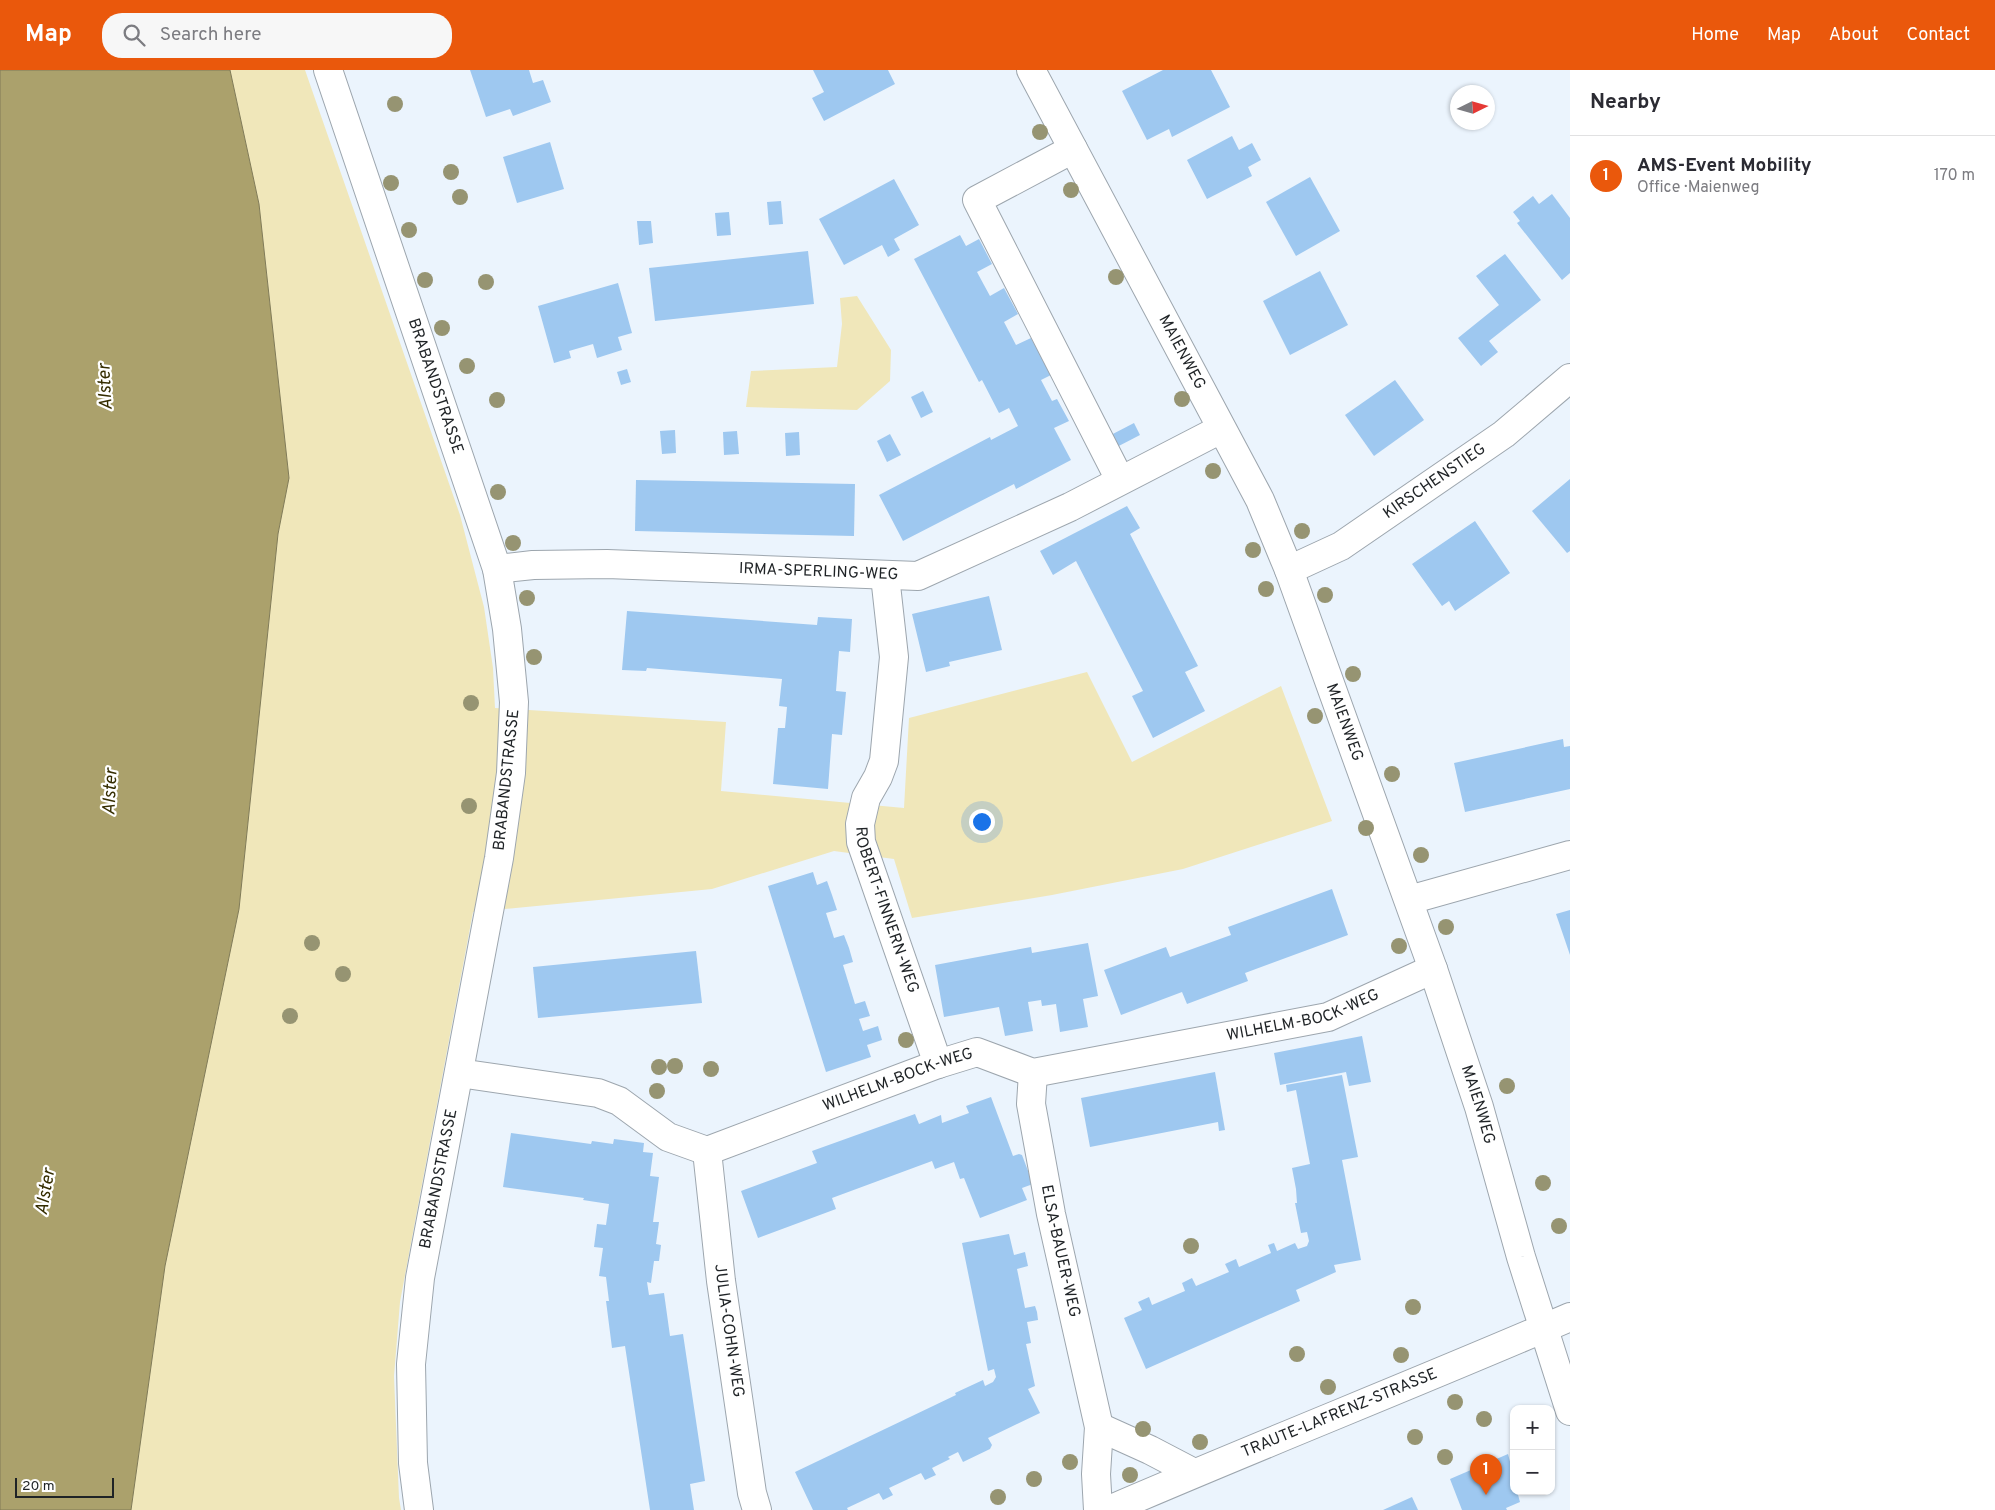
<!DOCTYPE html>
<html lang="en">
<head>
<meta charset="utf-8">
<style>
  body { margin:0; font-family:Overpass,sans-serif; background:#f7f7f7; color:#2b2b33 }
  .controls { position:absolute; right:15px; bottom:15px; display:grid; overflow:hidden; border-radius:10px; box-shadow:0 1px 4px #0004 }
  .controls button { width:45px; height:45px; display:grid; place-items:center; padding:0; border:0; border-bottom:1px solid #e1e1e2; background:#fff; color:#2b2b33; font:25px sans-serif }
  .compass { position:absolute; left:1450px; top:15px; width:45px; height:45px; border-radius:50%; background:#fff; box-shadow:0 1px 4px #0004; rotate:85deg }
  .scale { position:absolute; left:15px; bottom:12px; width:99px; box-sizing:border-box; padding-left:5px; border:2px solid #1f2326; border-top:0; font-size:14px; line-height:18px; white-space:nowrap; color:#1f2326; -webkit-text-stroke:4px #fff; paint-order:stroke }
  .you { position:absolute; left:981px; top:751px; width:18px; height:18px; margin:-12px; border:4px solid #fff; border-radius:50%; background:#1a73e8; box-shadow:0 0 0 8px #1a73e833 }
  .badge { display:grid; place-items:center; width:32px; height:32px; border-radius:50%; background:#ea580c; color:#fff; font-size:16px; font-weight:700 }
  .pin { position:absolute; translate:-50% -41px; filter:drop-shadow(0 1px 2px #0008) }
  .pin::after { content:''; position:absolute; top:26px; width:18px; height:15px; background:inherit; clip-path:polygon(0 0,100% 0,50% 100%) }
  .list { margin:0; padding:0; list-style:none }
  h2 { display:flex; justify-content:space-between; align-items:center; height:65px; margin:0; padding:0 20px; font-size:21px }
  h2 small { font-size:16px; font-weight:400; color:#7c7c81 }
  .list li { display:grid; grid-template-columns:32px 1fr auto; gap:15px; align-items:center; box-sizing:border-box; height:80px; padding:0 20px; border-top:1px solid #e1e1e2 }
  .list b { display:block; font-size:19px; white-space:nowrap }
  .list p { margin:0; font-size:16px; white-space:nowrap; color:#7c7c81 }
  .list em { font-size:16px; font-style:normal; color:#7c7c81 }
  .icon { flex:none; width:28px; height:28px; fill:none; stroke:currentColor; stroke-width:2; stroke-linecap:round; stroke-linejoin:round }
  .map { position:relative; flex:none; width:1570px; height:1440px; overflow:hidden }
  header { display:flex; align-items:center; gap:30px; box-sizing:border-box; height:70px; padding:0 25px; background:#ea580c; color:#fff }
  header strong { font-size:24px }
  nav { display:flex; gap:28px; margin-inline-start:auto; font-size:18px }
  .search { width:350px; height:45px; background:#f7f7f7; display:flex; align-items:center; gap:12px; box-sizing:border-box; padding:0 18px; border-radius:20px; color:#7c7c81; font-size:19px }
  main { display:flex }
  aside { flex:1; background:#fff }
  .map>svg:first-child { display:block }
  .green { fill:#f0e7ba }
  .water { fill:#aba16c; stroke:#817b57 }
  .building { fill:#9ec8f0 }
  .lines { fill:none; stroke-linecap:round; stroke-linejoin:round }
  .minor-casing { stroke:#9da6ae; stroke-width:30 }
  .major-casing { stroke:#9da6ae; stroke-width:30 }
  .minor { stroke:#fff; stroke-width:28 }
  .major { stroke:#fff; stroke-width:28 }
  .tree { fill:#969472 }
  .labels { text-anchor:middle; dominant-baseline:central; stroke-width:4.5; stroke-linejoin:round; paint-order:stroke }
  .street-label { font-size:16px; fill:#1f2326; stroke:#fff }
  .water-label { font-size:18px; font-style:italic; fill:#352d00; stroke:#fff }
</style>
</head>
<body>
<header>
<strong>Map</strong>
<div class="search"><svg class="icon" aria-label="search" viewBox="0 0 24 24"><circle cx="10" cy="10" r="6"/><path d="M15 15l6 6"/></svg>Search here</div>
<nav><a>Home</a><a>Map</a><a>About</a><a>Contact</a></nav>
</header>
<main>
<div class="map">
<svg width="1570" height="1440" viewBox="0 0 1570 1440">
  <rect width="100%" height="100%" fill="#ebf4fd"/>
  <g class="green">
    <path d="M230 0H305L460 445 484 537 493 598 495 638 726 652 721 721 904 738 909 648 1087 602 1132 692 1281 616 1332 751 1183 799 1052 825 912 848 894 789 834 781 712 819 473 842 400 1232 394 1306 399 1428 401 1440H131L165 1196 239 839 278 464 289 408 259 134Z"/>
    <path d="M857 226 891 280 890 311 857 340 746 337 751 301 837 297 842 254 840 228Z"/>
  </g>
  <path class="water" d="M0 0H230L259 134 289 408 278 464 239 839 165 1196 131 1440H0Z"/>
  <g class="building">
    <path d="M470 0H529L533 13 543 10 551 32 513 46 510 39 486 47Z"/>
    <path d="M813 0H888L895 14 824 51 812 28 824 22Z"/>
    <path d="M1163 0H1211L1230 37 1172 67 1169 59 1147 70 1122 21Z"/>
    <path d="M1232 66 1239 80 1252 73 1261 90 1248 97 1252 106 1207 129 1187 90Z"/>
    <path d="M550 72 564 119 517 133 503 87Z"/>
    <path d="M1310 107 1340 161 1296 186 1266 132Z"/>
    <path d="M894 109 919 155 894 169 900 180 888 187 882 175 844 195 819 149Z"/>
    <path d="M1552 124 1570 148V203L1562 210 1517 153 1520 151 1513 142 1533 126 1539 134Z"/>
    <path d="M781 131 783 154 769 155 767 132Z"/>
    <path d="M729 142 731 165 717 166 715 143Z"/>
    <path d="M637 151H651L653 173 639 175Z"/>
    <path d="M960 165 966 176 979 169 992 194 977 202 984 215 990 226 1004 218 1018 244 1004 252 1016 275 1031 268 1038 281 1041 279 1053 304 1041 310 1052 331 1057 329 1069 351 1054 358 1071 390 1016 419 1014 414 903 471 879 425 990 367 991 370 1018 356 1009 338 999 343 982 310 979 312 914 189Z"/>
    <path d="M808 181 814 234 655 251 649 198Z"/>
    <path d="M1505 184 1541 230 1489 271 1498 282 1481 296 1458 268 1499 235 1476 206Z"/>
    <path d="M1320 201 1348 255 1290 285 1263 231Z"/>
    <path d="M618 213 632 263 618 267 622 280 597 288 593 274 569 281 571 288 554 293 538 236Z"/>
    <path d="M627 299 631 312 621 315 617 302Z"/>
    <path d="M1395 310 1424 350 1374 386 1345 345Z"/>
    <path d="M923 321 933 342 921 348 911 327Z"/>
    <path d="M1134 353 1140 365 1113 379 1107 367Z"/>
    <path d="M675 360 676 383 662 384 660 361Z"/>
    <path d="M737 361 739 384 724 385 723 362Z"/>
    <path d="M799 362 800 385 786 386 785 363Z"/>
    <path d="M890 364 901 385 887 392 877 371Z"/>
    <path d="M1570 409V481L1567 483 1532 441Z"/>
    <path d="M636 410 855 414 854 466 635 461Z"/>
    <path d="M1127 436 1140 458 1130 464 1198 596 1185 602 1205 641 1153 668 1132 626 1143 621 1076 491 1053 505 1040 481Z"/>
    <path d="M1475 451 1510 503 1455 541 1449 531 1442 536 1412 494Z"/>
    <path d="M989 526 1002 580 949 592 950 596 926 602 912 544Z"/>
    <path d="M627 541 817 555 818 547 852 549 850 582 839 581 836 621 846 622 842 665 832 664 828 719 773 714 778 658H785L787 637 779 636 782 609 647 598 646 601 622 600Z"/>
    <path d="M1563 669 1564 677 1570 676V719L1465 742 1454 693Z"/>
    <path d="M813 802 817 815 827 811 832 825 837 840 826 843 834 868 844 865 849 878 853 892 843 895 855 934 865 931 870 946 859 949 863 961 878 956 882 970 867 975 871 987 826 1002 768 816Z"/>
    <path d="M1332 819 1348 865 1245 903 1248 911 1187 934 1182 922 1121 945 1104 900 1166 877 1170 887 1231 865 1228 857Z"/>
    <path d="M1570 840V885L1556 844Z"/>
    <path d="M1088 873 1098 926 1083 929 1088 957 1060 962 1056 934 1042 936 1041 930 1028 932 1033 961 1005 966 999 937 944 947 935 895 1031 877 1032 883Z"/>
    <path d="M696 881 702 933 538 948 533 897Z"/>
    <path d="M1362 966 1371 1012 1349 1016 1346 1002 1280 1015 1274 983Z"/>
    <path d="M1215 1002 1225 1060 1219 1061 1218 1052 1090 1077 1081 1028Z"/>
    <path d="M1342 1005 1358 1087 1342 1090 1361 1190 1334 1195 1336 1202 1296 1220 1300 1231 1146 1299 1124 1248 1142 1240 1138 1232 1149 1227 1152 1235 1185 1221 1182 1213 1192 1208 1196 1216 1229 1202 1225 1194 1236 1189 1239 1197 1271 1183 1268 1175 1274 1173 1277 1181 1295 1173 1298 1179 1307 1176 1309 1171 1307 1162 1301 1163 1295 1133H1297L1296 1119 1292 1098 1310 1094 1296 1020 1287 1022 1286 1015Z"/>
    <path d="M991 1027 1013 1086 1019 1084 1022 1085 1033 1114 1022 1118 1027 1130 980 1148 964 1108 960 1109 954 1092 935 1099 932 1091 832 1128 836 1139 758 1168 741 1121 817 1093 812 1081 915 1044 919 1054 941 1045 942 1053 969 1043 966 1036Z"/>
    <path d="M511 1063 591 1074 592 1071 613 1074 614 1069 644 1073 643 1082 653 1083 650 1106 659 1107 653 1152H659L656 1174 661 1175 659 1191H654L651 1213 647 1212 649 1225 664 1223 670 1266 683 1264 705 1411 690 1414 694 1440H650L625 1276 612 1278 606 1231H609L606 1207 599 1206 603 1178 594 1177 597 1154 606 1155 609 1134 583 1130 584 1128 503 1117Z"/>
    <path d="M1009 1164 1014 1185 1025 1182 1028 1196 1017 1199 1025 1238 1035 1236 1037 1242 1038 1250 1027 1252 1031 1273 1026 1274 1035 1316 1028 1319 1040 1343 988 1368 992 1375 990 1379 963 1392 958 1382 948 1387 950 1389 932 1398 936 1405 925 1410 921 1403 889 1418 893 1425 883 1430 879 1423 847 1438 848 1440H813L795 1402 956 1325 955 1323 983 1310 985 1316 993 1312 996 1307 994 1299 988 1301 962 1173Z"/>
    <path d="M1508 1384 1514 1407V1421H1517L1520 1432 1506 1438 1507 1440H1462L1450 1409Z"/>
    <path d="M1412 1427 1418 1440H1383Z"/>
  </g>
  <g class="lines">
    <defs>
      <g id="minor">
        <path id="s1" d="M328 0 497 499 507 559 514 632 511 703 499 788 420 1208 411 1294 413 1393 419 1440"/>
        <path id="s2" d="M1031 0 1260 430 1289 500 1433 899 1479 1037 1521 1187 1570 1341"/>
        <path d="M1073 79 977 130 1120 410"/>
        <path id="s3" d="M497 499 533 495 607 494 918 506 1070 437 1221 359"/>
        <path id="s4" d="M1289 500 1341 476 1504 364 1570 308"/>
        <path id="s5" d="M885 506 894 587 884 691 878 707 866 728 860 754 861 772 938 994"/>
        <path d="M1409 830 1570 785"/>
        <path id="s6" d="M459 1003 598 1023 619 1031 668 1067 707 1081 938 994 977 982 1033 1003 1328 947 1433 899"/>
        <path id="s7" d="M1033 1003 1031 1034 1051 1144 1099 1357 1096 1404 1098 1440"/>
        <path id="s8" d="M707 1081 721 1211 752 1423 757 1440"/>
        <path d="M1099 1357 1150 1380 1194 1403"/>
      </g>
      <g id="major">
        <path id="s9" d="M1109 1440C1262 1374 1417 1313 1570 1247"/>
      </g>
    </defs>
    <use href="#minor" class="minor-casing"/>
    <use href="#major" class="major-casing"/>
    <use href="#minor" class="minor"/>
    <use href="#major" class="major"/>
  </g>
  <g class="tree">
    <circle cx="395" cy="34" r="8"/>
    <circle cx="1040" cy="62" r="8"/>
    <circle cx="451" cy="102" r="8"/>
    <circle cx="391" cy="113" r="8"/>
    <circle cx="1071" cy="120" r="8"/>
    <circle cx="460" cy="127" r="8"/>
    <circle cx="409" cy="160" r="8"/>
    <circle cx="1116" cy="207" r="8"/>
    <circle cx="425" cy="210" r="8"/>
    <circle cx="486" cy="212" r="8"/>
    <circle cx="442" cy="258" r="8"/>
    <circle cx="467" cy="296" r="8"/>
    <circle cx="1182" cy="329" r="8"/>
    <circle cx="497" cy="330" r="8"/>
    <circle cx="1213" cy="401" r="8"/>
    <circle cx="498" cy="422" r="8"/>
    <circle cx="1302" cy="461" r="8"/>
    <circle cx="513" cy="473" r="8"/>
    <circle cx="1253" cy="480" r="8"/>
    <circle cx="1266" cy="519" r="8"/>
    <circle cx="1325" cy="525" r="8"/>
    <circle cx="527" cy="528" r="8"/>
    <circle cx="534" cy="587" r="8"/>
    <circle cx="1353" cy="604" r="8"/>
    <circle cx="471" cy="633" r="8"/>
    <circle cx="1315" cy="646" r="8"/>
    <circle cx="1392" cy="704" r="8"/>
    <circle cx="469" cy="736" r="8"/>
    <circle cx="1366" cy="758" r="8"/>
    <circle cx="1421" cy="785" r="8"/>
    <circle cx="1446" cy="857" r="8"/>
    <circle cx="312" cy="873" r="8"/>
    <circle cx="1399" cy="876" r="8"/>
    <circle cx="343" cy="904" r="8"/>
    <circle cx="290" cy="946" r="8"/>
    <circle cx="906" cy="970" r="8"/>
    <circle cx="675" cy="996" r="8"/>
    <circle cx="659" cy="997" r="8"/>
    <circle cx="711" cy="999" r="8"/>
    <circle cx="1507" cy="1016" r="8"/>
    <circle cx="657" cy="1021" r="8"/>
    <circle cx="1543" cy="1113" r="8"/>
    <circle cx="1559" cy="1156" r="8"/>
    <circle cx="1191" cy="1176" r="8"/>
    <circle cx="1413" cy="1237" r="8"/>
    <circle cx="1297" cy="1284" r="8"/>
    <circle cx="1401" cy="1285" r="8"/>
    <circle cx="1328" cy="1317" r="8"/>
    <circle cx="1455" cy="1332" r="8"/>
    <circle cx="1484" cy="1349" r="8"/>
    <circle cx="1143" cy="1359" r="8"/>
    <circle cx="1415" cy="1367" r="8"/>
    <circle cx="1200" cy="1372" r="8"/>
    <circle cx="1445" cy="1387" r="8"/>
    <circle cx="1070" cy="1392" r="8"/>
    <circle cx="1130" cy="1405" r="8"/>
    <circle cx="1034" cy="1409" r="8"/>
    <circle cx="998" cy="1427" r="8"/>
  </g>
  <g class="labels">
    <g class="street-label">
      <text stroke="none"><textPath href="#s2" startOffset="320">MAIENWEG</textPath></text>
      <text stroke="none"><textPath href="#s1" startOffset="334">BRABANDSTRASSE</textPath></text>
      <text stroke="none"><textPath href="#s4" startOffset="171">KIRSCHENSTIEG</textPath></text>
      <text stroke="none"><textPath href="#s3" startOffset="322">IRMA-SPERLING-WEG</textPath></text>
      <text stroke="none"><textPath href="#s2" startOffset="725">MAIENWEG</textPath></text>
      <text transform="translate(507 710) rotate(-84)">BRABANDSTRASSE</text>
      <text stroke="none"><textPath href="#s5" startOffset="344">ROBERT-FINNERN-WEG</textPath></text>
      <text stroke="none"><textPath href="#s6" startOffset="889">WILHELM-BOCK-WEG</textPath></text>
      <text stroke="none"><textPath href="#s6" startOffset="469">WILHELM-BOCK-WEG</textPath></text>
      <text stroke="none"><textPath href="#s2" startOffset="1130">MAIENWEG</textPath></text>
      <text transform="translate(439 1109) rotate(-79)">BRABANDSTRASSE</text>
      <text stroke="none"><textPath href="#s7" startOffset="181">ELSA-BAUER-WEG</textPath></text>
      <text stroke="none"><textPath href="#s8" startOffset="181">JULIA-COHN-WEG</textPath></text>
      <text stroke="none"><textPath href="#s9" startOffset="250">TRAUTE-LAFRENZ-STRASSE</textPath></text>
    </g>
    <g class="water-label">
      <text transform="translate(106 317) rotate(-93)">Alster</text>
      <text transform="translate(111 722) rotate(-87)">Alster</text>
      <text transform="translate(46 1122) rotate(-80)">Alster</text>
    </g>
  </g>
</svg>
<div class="controls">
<button>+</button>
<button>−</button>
</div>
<svg class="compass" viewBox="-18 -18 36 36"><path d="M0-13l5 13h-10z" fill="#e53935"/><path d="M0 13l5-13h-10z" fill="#7c7c81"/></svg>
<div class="scale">20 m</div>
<div class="you"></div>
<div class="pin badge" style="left:1486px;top:1425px">1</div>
</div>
<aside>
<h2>Nearby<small></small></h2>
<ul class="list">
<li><span class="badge">1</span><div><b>AMS-Event Mobility</b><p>Office · Maienweg</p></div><em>170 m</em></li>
</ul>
</aside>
</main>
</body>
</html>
